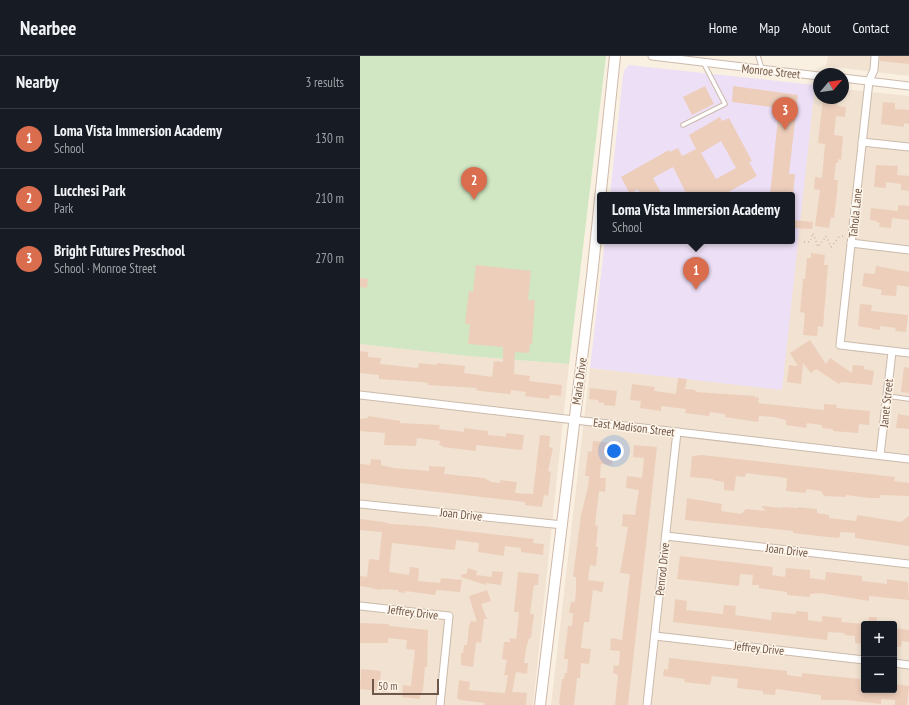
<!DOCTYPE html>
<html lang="en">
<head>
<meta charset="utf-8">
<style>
  body { margin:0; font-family:"PT Sans Narrow",sans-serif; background:#242831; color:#f1f3f6 }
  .controls { position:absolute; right:12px; bottom:12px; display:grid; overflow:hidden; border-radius:4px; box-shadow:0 2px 6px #0003 }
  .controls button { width:36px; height:36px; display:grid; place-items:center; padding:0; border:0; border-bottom:1px solid #363941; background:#171b24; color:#f1f3f6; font:20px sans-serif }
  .compass { position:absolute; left:453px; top:12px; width:36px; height:36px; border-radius:50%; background:#171b24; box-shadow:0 2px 6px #0003; rotate:61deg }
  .scale { position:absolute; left:12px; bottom:10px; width:67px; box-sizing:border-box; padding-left:4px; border:2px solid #6f574a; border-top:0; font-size:11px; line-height:14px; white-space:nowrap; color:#6f574a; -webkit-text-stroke:3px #fdf4e7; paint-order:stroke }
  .you { position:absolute; left:254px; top:395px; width:14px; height:14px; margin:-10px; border:3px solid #fff; border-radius:50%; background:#1a73e8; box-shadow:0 0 0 6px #1a73e833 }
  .badge { display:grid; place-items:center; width:26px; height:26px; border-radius:50%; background:#db6d4f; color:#fff; font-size:13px; font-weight:700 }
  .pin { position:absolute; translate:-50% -33px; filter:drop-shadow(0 1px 2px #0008) }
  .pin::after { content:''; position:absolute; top:21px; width:14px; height:12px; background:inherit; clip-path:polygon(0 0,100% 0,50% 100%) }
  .popup { position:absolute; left:237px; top:136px; width:198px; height:52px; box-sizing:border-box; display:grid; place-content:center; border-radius:4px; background:#171b24; filter:drop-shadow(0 1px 3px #0005); font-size:13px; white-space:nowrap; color:#9ea1a6 }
  .popup b { font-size:15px; color:#f1f3f6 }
  .popup::after { content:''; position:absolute; left:50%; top:100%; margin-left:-8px; border:8px solid transparent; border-top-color:#171b24 }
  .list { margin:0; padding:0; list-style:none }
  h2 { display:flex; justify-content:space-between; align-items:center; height:52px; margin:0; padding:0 16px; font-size:17px }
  h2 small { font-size:13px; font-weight:400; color:#9ea1a6 }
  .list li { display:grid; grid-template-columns:26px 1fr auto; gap:12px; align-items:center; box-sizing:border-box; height:60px; padding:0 16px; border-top:1px solid #363941 }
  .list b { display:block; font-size:15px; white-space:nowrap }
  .list p { margin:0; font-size:13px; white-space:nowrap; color:#9ea1a6 }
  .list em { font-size:13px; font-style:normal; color:#9ea1a6 }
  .map { position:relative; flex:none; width:549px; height:649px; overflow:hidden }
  header { display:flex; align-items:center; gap:24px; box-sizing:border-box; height:56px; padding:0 20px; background:#171b24; border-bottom:1px solid #363941 }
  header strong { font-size:19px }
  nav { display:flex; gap:22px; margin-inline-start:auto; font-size:14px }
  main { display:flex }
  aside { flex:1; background:#171b24 }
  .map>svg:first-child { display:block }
  .residential { fill:#f1e2d1; fill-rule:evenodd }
  .education { fill:#eddff6 }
  .green { fill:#d1e6c2 }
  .building { fill:#edcebb; fill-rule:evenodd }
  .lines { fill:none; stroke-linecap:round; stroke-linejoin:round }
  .lane-casing { stroke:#ccbaac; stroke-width:5.5 }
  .street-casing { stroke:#ccbaac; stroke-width:9 }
  .secondary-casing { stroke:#cfb9aa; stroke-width:12 }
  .path { stroke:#d1b29f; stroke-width:1.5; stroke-dasharray:1 3; stroke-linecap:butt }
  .lane { stroke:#fff; stroke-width:3.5 }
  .street { stroke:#fff; stroke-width:7 }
  .secondary { stroke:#fff; stroke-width:10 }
  .labels { text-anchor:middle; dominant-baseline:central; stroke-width:3; stroke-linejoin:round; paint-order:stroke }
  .street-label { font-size:12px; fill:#6f574a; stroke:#fdf4e7 }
</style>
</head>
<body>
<header>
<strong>Nearbee</strong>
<nav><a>Home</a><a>Map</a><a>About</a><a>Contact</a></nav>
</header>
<main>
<aside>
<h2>Nearby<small>3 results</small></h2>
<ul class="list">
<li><span class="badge">1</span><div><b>Loma Vista Immersion Academy</b><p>School</p></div><em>130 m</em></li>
<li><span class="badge">2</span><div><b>Lucchesi Park</b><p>Park</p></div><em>210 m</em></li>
<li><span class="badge">3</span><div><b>Bright Futures Preschool</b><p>School · Monroe Street</p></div><em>270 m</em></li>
</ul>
</aside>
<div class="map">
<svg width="549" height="649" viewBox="0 0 549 649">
  <rect width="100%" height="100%" fill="#faf0e1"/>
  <g class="residential">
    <path d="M468 0H549V20L466 10Z"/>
    <path d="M455 29 459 30V42H483V33L549 40V649H191L230 312 421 333ZM504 568H534V634H504Z"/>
    <path d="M0 288 108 300 209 308 173 649H0Z"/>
  </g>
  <path class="education" d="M269 9 455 29 422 334 230 312 245 185H432V139H250L263 19 265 13Z"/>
  <path class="green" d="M0 0H246L209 308 108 300 0 288Z"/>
  <g class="building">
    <path d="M520 0H549V8L520 5Z"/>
    <path d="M345 30 354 48 332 59 323 41Z"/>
    <path d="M373 30 438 39 429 118H435L433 139H410L419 52 372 46Z"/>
    <path d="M463 42H478L477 50 486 51 485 61 476 60 474 79 483 80 481 104 478 103V107H476L474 124H478L477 137 474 162 471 161 469 172 455 170 460 134 454 133 455 121 462 122 465 88 458 87Z"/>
    <path d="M523 46 535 47V53L549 54V68L544 67V71L521 68Z"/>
    <path d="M360 61 362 65 369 62 392 105 389 106 397 120 363 139H327L313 111 293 122 302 139H281L278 133 270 138 261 121 309 94 310 96 318 92 322 100 336 93 329 79ZM361 85 376 112 356 123 341 97Z"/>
    <path d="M516 109 538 110 537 119 549 120V135L541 134V128L526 126V132L514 131Z"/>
    <path d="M538 149 549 150V164L532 162 531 172 519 171 520 167H517V165L510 164 511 152 538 155Z"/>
    <path d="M432 164 453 166 452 173 432 172Z"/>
    <path d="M451 197 465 199 464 209H468L463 271 458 270 457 280 443 279 445 257 440 256 443 223H445L447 202H451Z"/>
    <path d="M116 209 171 215 168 244H175L172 288H170L169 297 155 296 154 318 170 320 169 325 202 329 201 340 190 339 189 343 165 340 166 336 151 334 150 338 128 336 116 334 117 332 68 329V327L62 326 19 323V319L0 317V295L8 296V301L21 302 20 308 58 312 59 307 77 309V307L105 310 104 317 132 321 134 305 143 306V291L108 288 110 268H105L109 235 113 236Z"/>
    <path d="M516 210 549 216V231L537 229 536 240 521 239 522 234 502 230 504 217 515 218Z"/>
    <path d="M0 222 8 223 7 232 0 231Z"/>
    <path d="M500 248 512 249 511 255 548 259 546 276 535 275 536 272 520 270V274L498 270Z"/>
    <path d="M450 284 466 308 470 302 492 317 493 309 504 310V313L514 315 512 329 481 326 479 328 456 313 451 317 443 307 441 328 427 326 429 309 438 310 430 297Z"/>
    <path d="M544 311 549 312V337L541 336Z"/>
    <path d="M318 322 327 323 325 333 335 334 336 336 395 340V341L399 342 398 347 464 354V348L477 349 476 352 510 355 509 369 499 368 498 377 473 375V373L462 372V369L447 367 446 372 426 369V364L414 361 399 360 398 366 365 361V358L350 356 349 360 325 357 326 353 301 350V355L280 352 281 345 270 344 272 328 295 331 294 335 316 338Z"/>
    <path d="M230 332 257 335 255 350 244 349V347L238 346V344L229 343Z"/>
    <path d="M538 358 549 360V373L536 372Z"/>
    <path d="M8 360 40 365V367L80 369 79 373 97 375 104 376V372L128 375V379L141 380 146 381V377L164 379 162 394 116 389V395L83 391V390L79 389 80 385 57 382 56 390 24 389 25 377 0 375V363L8 362Z"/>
    <path d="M180 379 190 380 189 391 193 392 188 415 191 416 188 440 184 439 182 451 165 449V446L0 427V408L10 409 11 403 21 404V409L33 412 69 415V410L85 411 84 418 124 422 131 426 140 427V424L157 426 155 437 173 438Z"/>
    <path d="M233 385 254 387 252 409 241 408 240 422H246L245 436 239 435 235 469 238 470 236 491H238L236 510 230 509 228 524 244 526 242 536 233 534 229 566H224L221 592 231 593 229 608 221 607 220 622H217L214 649H201L199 647 202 623H204L205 617H207L208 603H204L208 570H212L213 557H209L211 546H215L216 533V521H213L221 459 228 431 229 420H225L228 395 232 396Z"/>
    <path d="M274 389 297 391 268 649H255L258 619 253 617 254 609 259 610 260 595 250 594 251 582 262 584 270 518 260 517 268 471 262 470 263 458 275 459 279 434 266 432 267 420 282 422 284 402 273 401Z"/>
    <path d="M342 399 535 421 534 425 549 427V440L521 439 520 442H509L486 439V441L464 440 461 435 447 433 445 437 426 435 427 422 386 417 385 421 376 420 374 435 364 434V426L353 424V423L330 421 332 400Z"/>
    <path d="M327 442 362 448 361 455 381 458 386 453 406 455 401 450 423 452V451L438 452V451L457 453V457L469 459V462L496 465 497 459 541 466 549 460V490L495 482V477L482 476 480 477 479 482 467 481 433 477V475L325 464Z"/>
    <path d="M0 463 24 466 30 468 63 470 174 483 173 487 184 488 183 499 161 496V492L145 490 144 500 118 496 119 487 96 484 95 494 32 487 29 516 49 519 50 511 59 512 58 525 80 527 81 522 102 524 100 536 76 534 75 539 45 535V537L38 536V534L21 533V534L13 533V532L0 530V520L7 521 9 503 19 504 22 476 0 474Z"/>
    <path d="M320 500 413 511 412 519 425 521 426 512 450 514V522L465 524 466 516 502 520V525L527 528V523L548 526 549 544 509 540V545L460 537 450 538V541L427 539V536L399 532V529H392L393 519 380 518 379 530 317 523Z"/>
    <path d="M108 512 117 515 116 519 132 521V515L143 516 141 529 125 527 126 529 101 521 102 518H106Z"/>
    <path d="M158 516 179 518 178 529H174L172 543 170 558H174L171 582H169L166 593 164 607H168L167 618 156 616 152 636 167 637 166 649H124L125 647 100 644 97 642 99 624 110 626 109 634 145 637 148 619H144L147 604 142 603 144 586H150V582L156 583 158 567 159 556H154Z"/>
    <path d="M127 534 131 545 121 548 127 563H124L121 587 116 586 113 611 101 609V597H103L104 589H107L109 570 111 565 117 566 109 540Z"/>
    <path d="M315 543 327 545 326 554 363 558 364 549 376 550 375 559 411 564 412 556 436 558V555L448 556V564L462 566V560L482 562 481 566 504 568V588L495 587V580L484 579 485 577 468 576 467 584 313 566Z"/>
    <path d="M509 561H517L516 568H508Z"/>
    <path d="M0 567 29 568V570L68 574 67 611H65L63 633 59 643 42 641 43 629 51 630 55 594 46 593 47 584 28 582V587H0Z"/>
    <path d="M534 572 549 574V586L542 585 541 591H534Z"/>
    <path d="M309 602 427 615V619L442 621V617L500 623V631H504V634H534V628L549 630 547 649H535V644L521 643V648L486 644H461V639L416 633 415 639 403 638V635L377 632 378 623 352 620 350 629 324 626 325 623 303 620 304 613 308 614Z"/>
    <path d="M1 613 21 615 20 625 28 626 27 636 0 633Z"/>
  </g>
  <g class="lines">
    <defs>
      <g id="lane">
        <path d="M398 0 402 13"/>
        <path d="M323 69 365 48 343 6"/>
        <path d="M527 340 549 343"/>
      </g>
      <g id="street">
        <path d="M292 0 459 20"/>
        <path d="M515 0 514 14 509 25 480 289 549 297"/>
        <path d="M483 22 549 30"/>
        <path d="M502 86 549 91"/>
        <path d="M491 187 549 194"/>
        <path d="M0 339 549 403"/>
        <path d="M520 399 532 296"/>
        <path d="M0 448 203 469"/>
        <path d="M306 480 549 508"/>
        <path d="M0 550 89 560 80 649"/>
        <path d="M295 580 504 604"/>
        <path d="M534 607 549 609"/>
        <path d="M287 649 317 376"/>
      </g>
      <path id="secondary" d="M180 649 232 220 255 0"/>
    </defs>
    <use href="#lane" class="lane-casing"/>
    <use href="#street" class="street-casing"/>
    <use href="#secondary" class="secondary-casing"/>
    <path class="path" d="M444 186H450L453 177 458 191 466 180 471 191 479 181 483 180"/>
    <use href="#lane" class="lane"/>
    <use href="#street" class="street"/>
    <use href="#secondary" class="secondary"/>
  </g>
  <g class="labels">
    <g class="street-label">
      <text transform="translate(411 15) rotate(6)">Monroe Street</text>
      <text transform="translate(495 157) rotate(-84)">Tahola Lane</text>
      <text transform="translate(219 325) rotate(-82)">Maria Drive</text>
      <text transform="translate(526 347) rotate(-84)">Janet Street</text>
      <text transform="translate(274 371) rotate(7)">East Madison Street</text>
      <text transform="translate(101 458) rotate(6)">Joan Drive</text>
      <text transform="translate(427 494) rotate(7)">Joan Drive</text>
      <text transform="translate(302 513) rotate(-84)">Penrod Drive</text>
      <text transform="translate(53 556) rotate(7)">Jeffrey Drive</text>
      <text transform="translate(399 592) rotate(6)">Jeffrey Drive</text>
    </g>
  </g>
</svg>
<div class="controls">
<button>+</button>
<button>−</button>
</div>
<svg class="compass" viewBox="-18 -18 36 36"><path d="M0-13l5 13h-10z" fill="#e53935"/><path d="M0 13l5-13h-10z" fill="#9ea1a6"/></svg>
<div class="scale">50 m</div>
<div class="you"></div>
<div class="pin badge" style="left:336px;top:234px">1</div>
<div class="popup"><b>Loma Vista Immersion Academy</b>School</div>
<div class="pin badge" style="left:114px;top:144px">2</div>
<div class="pin badge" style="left:425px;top:74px">3</div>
</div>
</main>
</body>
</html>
